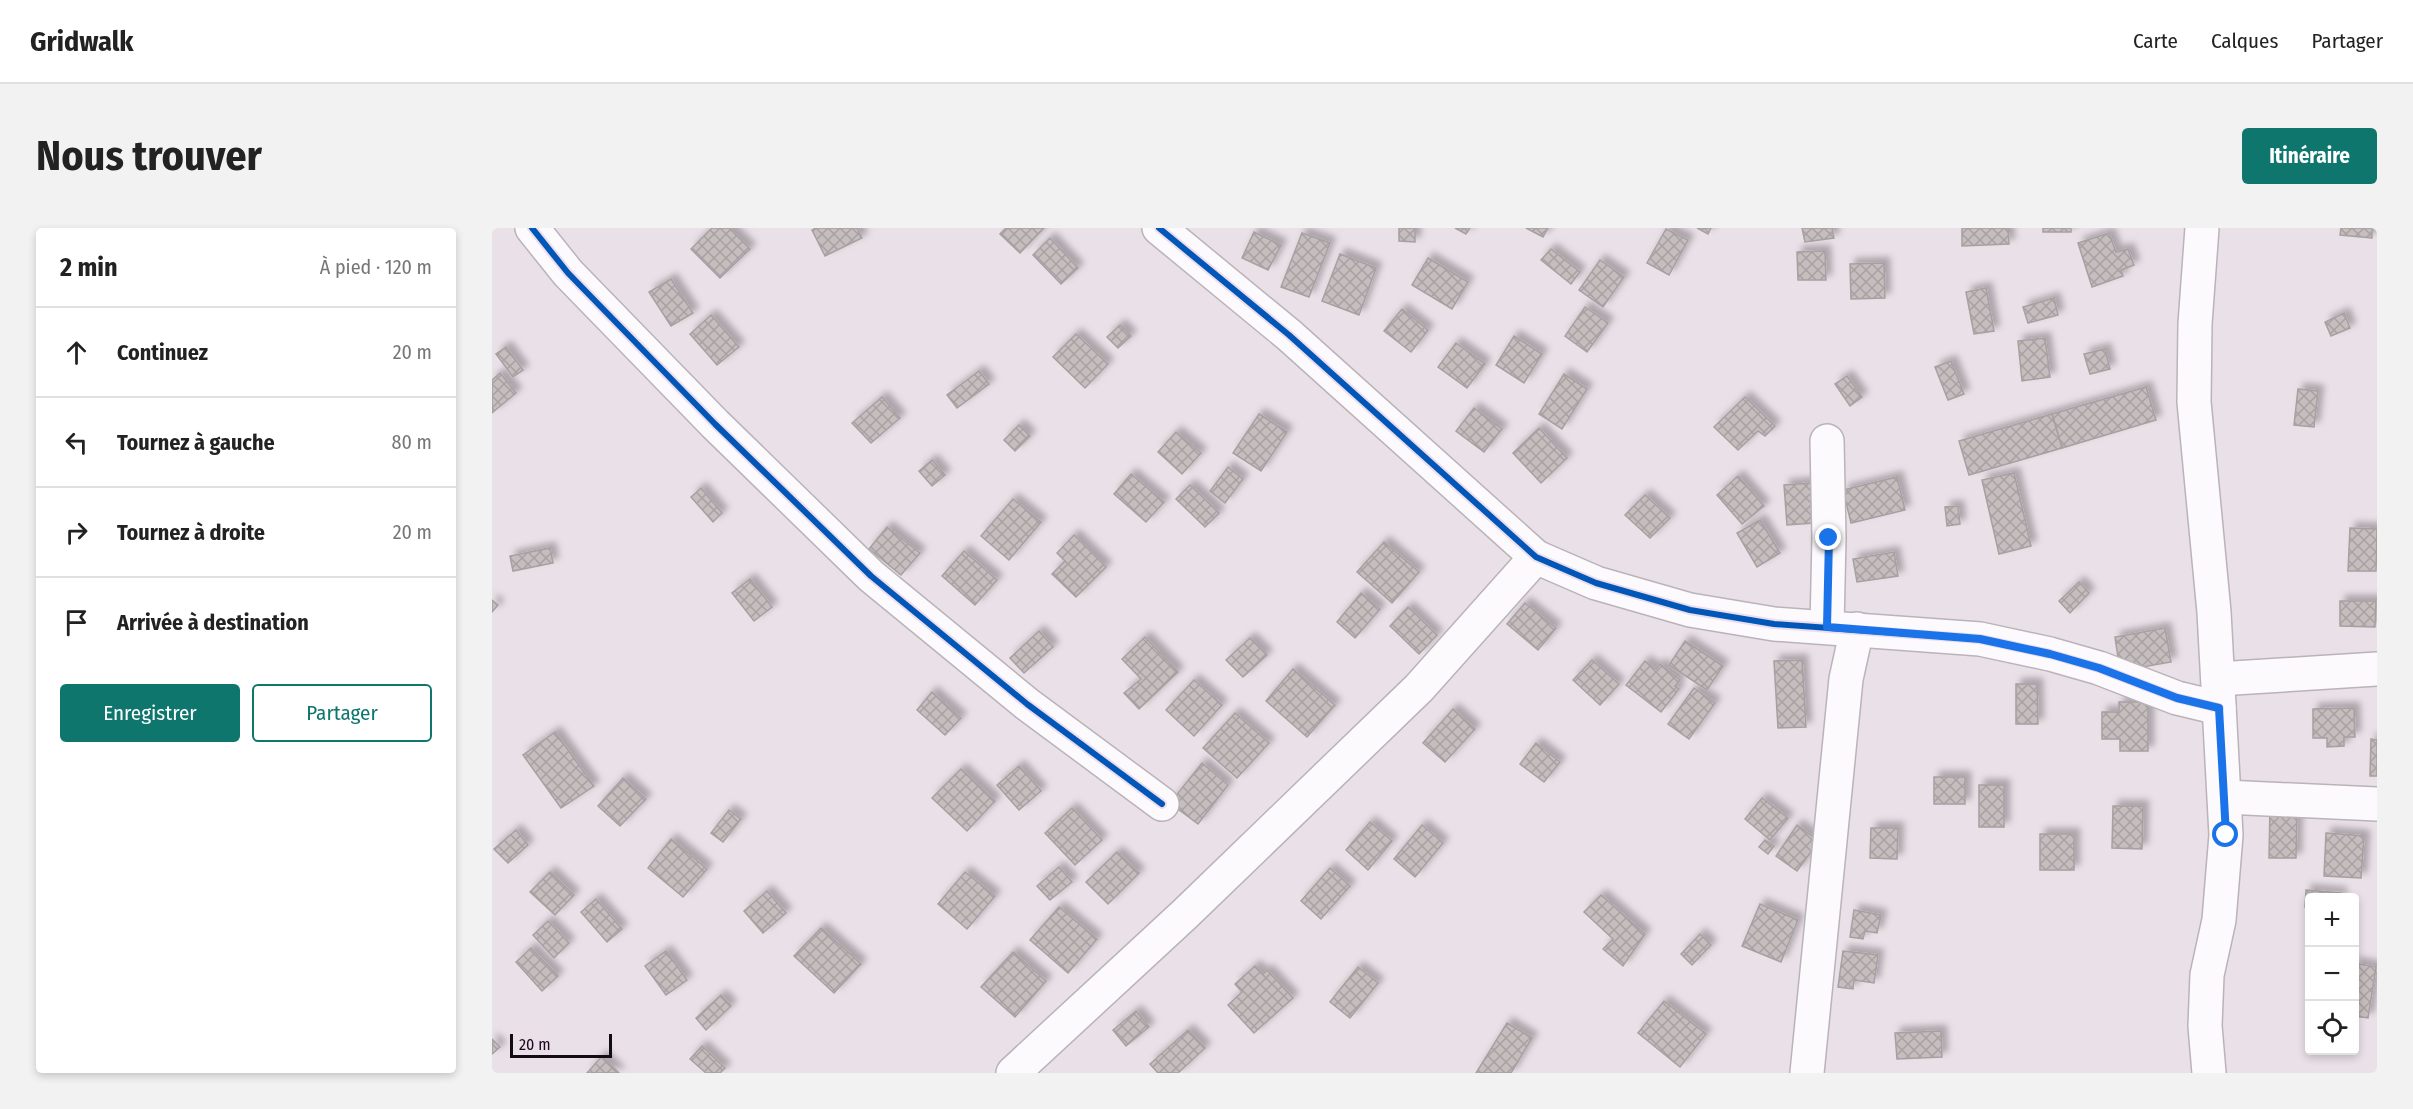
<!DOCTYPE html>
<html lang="fr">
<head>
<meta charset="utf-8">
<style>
  body { margin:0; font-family:"Fira Sans Condensed",sans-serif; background:#f2f2f2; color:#222 }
  .controls { position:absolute; right:18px; bottom:18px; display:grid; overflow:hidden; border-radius:6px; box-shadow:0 3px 9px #0003 }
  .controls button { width:54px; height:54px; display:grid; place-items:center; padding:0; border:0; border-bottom:2px solid #e0e0e0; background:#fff; color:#222; font:30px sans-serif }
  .scale { position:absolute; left:18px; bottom:15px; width:102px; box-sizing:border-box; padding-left:6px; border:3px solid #120d12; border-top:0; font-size:16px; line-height:21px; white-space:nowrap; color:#120d12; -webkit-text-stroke:4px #edddec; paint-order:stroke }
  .stop { position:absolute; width:18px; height:18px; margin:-14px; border:4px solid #1a73e8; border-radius:50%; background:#fff }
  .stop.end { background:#1a73e8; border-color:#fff; box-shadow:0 2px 6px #0008 }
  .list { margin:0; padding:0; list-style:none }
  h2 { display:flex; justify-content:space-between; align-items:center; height:78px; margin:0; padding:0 24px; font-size:26px }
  h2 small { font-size:20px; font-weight:400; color:#767676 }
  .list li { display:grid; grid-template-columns:39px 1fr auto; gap:18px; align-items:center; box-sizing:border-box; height:90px; padding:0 24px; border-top:2px solid #e0e0e0 }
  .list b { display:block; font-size:22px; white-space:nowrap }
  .list em { font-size:20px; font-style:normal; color:#767676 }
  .actions { display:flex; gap:12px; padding:18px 24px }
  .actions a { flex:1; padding:14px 0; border:2px solid #0f766e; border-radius:6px; text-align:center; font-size:21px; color:#0f766e }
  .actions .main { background:#0f766e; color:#fff }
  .icon { flex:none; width:33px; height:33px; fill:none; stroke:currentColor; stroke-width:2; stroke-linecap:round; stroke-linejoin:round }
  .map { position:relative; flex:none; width:1885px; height:845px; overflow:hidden; border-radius:6px }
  header { display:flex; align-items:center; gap:36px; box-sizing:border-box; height:84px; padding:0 30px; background:#fff; border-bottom:2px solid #e0e0e0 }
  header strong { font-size:28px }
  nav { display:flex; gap:33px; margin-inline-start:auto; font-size:21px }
  .intro { display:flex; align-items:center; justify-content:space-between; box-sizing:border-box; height:144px; padding:0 36px }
  h1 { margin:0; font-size:42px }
  .button { padding:15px 27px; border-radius:6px; background:#0f766e; color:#fff; font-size:21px; font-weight:700 }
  main { display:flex; gap:36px; padding:0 36px }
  aside { flex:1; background:#fff; border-radius:6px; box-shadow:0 3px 9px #0003 }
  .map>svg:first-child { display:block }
  .building { fill:url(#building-cross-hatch); stroke:#a7a0a1; stroke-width:1.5; filter:url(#shadow) }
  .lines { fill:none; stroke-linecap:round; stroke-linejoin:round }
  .minor-casing { stroke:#bab3b9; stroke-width:36 }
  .minor { stroke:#fcfafc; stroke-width:33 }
  .cycleway-casing { stroke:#edddec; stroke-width:10 }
  .cycleway { stroke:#0057b8; stroke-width:6 }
  .route { stroke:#1a73e8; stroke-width:8 }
</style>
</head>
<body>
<header>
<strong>Gridwalk</strong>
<nav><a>Carte</a><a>Calques</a><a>Partager</a></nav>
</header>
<div class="intro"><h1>Nous trouver</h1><a class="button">Itinéraire</a></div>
<main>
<aside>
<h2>2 min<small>À pied · 120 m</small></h2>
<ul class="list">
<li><svg class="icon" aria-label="ahead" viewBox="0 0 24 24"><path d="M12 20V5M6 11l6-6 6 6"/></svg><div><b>Continuez</b></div><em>20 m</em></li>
<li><svg class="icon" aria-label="left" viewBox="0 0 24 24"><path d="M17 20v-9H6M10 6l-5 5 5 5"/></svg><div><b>Tournez à gauche</b></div><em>80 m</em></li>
<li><svg class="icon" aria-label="right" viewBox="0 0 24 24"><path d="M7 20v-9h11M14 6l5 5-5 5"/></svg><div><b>Tournez à droite</b></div><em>20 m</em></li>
<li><svg class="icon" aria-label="arrive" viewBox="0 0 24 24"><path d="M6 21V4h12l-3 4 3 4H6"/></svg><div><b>Arrivée à destination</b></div></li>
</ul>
<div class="actions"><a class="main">Enregistrer</a><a>Partager</a></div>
</aside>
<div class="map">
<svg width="1885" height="845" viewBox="0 0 1885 845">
  <defs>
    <pattern id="building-cross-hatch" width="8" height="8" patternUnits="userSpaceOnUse" patternTransform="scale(1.5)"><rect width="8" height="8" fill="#c5bdbe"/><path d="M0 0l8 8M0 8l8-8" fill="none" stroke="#a8a1a2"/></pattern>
    <filter id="shadow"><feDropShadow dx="5.5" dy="-5.5" stdDeviation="3" flood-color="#0004"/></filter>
  </defs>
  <rect width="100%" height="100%" fill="#eae0e8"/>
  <g class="building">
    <path d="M220 0H237L258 21 228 50 199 21Z"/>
    <path d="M324 0H365L370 10 333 28 320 2Z"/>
    <path d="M514 0H552L528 25 508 6Z"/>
    <path d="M907 0H923V14L907 13Z"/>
    <path d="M963 0H978L974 6Z"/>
    <path d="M1034 0H1056L1051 9Z"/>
    <path d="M1205 0H1219L1216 6Z"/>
    <path d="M1310 0H1340L1342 10 1313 14Z"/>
    <path d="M1470 0H1516L1517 16 1470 18Z"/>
    <rect x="1551" y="0" width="28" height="4"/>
    <path d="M1849 0H1880V10L1848 7Z"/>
    <path d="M1174 1 1196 12 1177 47 1155 35Z"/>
    <path d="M762 4 789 17 776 42 750 30Z"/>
    <path d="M810 5 838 15 817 69 789 59Z"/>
    <path d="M1617 5 1624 24 1636 21 1642 37 1629 42 1631 48 1600 59 1586 15Z"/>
    <path d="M558 10 586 40 569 56 541 27Z"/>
    <path d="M1059 21 1088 44 1079 56 1049 32Z"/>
    <path d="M1333 23 1334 52H1306L1305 24Z"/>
    <path d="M848 26 884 40 867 87 830 73Z"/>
    <path d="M936 30 976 54 960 81 920 57Z"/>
    <path d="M1108 32 1132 49 1111 79 1087 62Z"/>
    <path d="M1392 35 1393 70 1359 71 1358 36Z"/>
    <path d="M179 51 201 85 179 98 157 64Z"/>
    <path d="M1494 60 1502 103 1482 106 1474 64Z"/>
    <path d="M1562 70 1566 87 1536 95 1531 79Z"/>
    <path d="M1093 79 1116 95 1095 124 1073 108Z"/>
    <path d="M910 81 936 102 919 124 892 103Z"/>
    <path d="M1852 85 1858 100 1839 108 1833 94Z"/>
    <path d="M219 87 247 119 225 137 198 106Z"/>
    <path d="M628 97 639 108 626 120 615 109Z"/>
    <path d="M584 106 616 136 593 160 561 129Z"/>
    <path d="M1022 108 1050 126 1032 155 1004 137Z"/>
    <path d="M1553 110 1558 149 1530 153 1526 113Z"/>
    <path d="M964 115 993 136 975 160 946 139Z"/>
    <path d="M14 119 31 142 21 149 4 126Z"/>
    <path d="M1613 121 1618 141 1598 146 1592 126Z"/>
    <path d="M1459 133 1472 166 1456 172 1443 139Z"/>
    <path d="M487 143 497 156 465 180 455 167Z"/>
    <path d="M8 145 24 165 0 185V152Z"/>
    <path d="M1072 146 1095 161 1070 201 1047 186Z"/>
    <path d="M1355 148 1370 169 1358 178 1343 156Z"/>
    <path d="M1654 159 1664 192 1570 220 1560 186Z"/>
    <path d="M1806 161 1826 163 1822 199 1802 197Z"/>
    <path d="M390 169 408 190 379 215 360 195Z"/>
    <path d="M1253 169 1283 198 1273 208 1266 203 1246 222 1222 199Z"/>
    <path d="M982 180 1010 201 992 224 964 203Z"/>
    <path d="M767 186 795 204 769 243 741 225Z"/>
    <path d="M1560 186 1570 220 1477 247 1467 213Z"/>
    <path d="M527 197 538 208 523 223 512 212Z"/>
    <path d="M1047 200 1075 230 1049 255 1021 225Z"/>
    <path d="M684 204 709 225 690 246 666 224Z"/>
    <path d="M440 232 453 247 440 258 427 243Z"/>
    <path d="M736 239 751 251 733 275 718 263Z"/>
    <path d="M1522 245 1539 318 1507 326 1490 252Z"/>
    <path d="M639 246 672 274 654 294 622 266Z"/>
    <path d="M1246 248 1272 278 1250 296 1225 267Z"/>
    <path d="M1405 249 1413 282 1359 295 1351 262Z"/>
    <path d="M1319 255 1322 295 1295 297 1292 257Z"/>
    <path d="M698 257 727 285 713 299 684 271Z"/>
    <path d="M209 260 230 285 221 294 199 269Z"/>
    <path d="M1153 267 1178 290 1158 310 1133 287Z"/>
    <path d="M521 271 549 294 517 332 489 308Z"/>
    <path d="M1466 278 1468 296 1455 298 1453 279Z"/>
    <path d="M1268 292 1288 325 1265 339 1245 305Z"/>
    <path d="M395 299 428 325 409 347 377 321Z"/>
    <path d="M1858 300 1885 301 1884 343H1856Z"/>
    <path d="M582 307 614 339 584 369 560 346 573 333 565 325Z"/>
    <path d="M892 314 927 344 900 375 865 344Z"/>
    <path d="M58 320 61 335 21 343 18 328Z"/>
    <path d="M472 323 505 352 483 377 450 348Z"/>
    <path d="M1402 324 1406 348 1365 354 1361 331Z"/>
    <path d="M258 351 280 379 262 393 240 365Z"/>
    <path d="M1587 354 1597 365 1578 385 1567 373Z"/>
    <path d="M869 365 888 381 863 410 845 394Z"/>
    <path d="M0 372 6 377 0 384Z"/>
    <path d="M1848 373H1884L1883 399 1848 398Z"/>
    <path d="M1033 375 1064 400 1046 422 1015 396Z"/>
    <path d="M916 379 945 407 927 426 898 398Z"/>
    <path d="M1673 400 1679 434 1628 443 1623 409Z"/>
    <path d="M547 403 561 419 532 445 518 430Z"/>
    <path d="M653 409 686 444 647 481 632 465 649 451 630 431Z"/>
    <path d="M758 410 775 427 751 449 734 432Z"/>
    <path d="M1193 413 1231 438 1215 462 1177 437Z"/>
    <path d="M1100 432 1127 456 1108 477 1081 452Z"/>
    <path d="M1310 432 1314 499 1286 500 1282 433Z"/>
    <path d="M1153 433 1164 441 1168 436 1188 452 1183 458 1187 461 1169 484 1134 457Z"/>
    <path d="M801 441 843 477 815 509 774 473Z"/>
    <path d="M702 452 730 477 702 508 674 482Z"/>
    <path d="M1524 456H1545L1546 496H1524Z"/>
    <path d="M1202 460 1223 475 1197 511 1176 496Z"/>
    <path d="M440 464 469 490 453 507 425 482Z"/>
    <path d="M1627 474H1656V523H1628V511H1610V484H1627Z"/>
    <path d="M1862 480 1863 509H1852V518L1835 519V510H1821V481Z"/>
    <path d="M961 481 983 501 953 534 931 515Z"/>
    <path d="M743 485 777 515 745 550 711 520Z"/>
    <path d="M63 504 102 558 69 580 31 527Z"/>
    <path d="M1879 511 1885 512V548H1878Z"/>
    <path d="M1044 515 1068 534 1052 554 1028 536Z"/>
    <path d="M710 535 736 557 706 596 678 575Z"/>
    <path d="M527 538 549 563 527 582 505 557Z"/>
    <path d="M469 541 503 573 475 603 440 570Z"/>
    <rect x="1442" y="549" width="31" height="27"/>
    <path d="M131 550 154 571 128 598 106 578Z"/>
    <rect x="1487" y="557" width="25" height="42"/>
    <path d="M1270 570 1296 590 1278 612 1253 591Z"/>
    <path d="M1621 578H1651L1650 621 1620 620Z"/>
    <path d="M1778 578H1805L1804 630H1777Z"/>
    <path d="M580 580 610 612 583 637 553 605Z"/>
    <path d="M237 582 249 591 231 614 219 605Z"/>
    <path d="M878 594 900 613 876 642 854 622Z"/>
    <path d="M930 597 951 615 923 649 902 631Z"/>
    <path d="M1305 597 1327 613 1305 643 1284 628Z"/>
    <path d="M1379 600H1406L1405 631 1378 630Z"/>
    <path d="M24 602 36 617 16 635 2 621Z"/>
    <path d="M1834 605 1872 608 1869 650 1832 648Z"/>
    <rect x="1548" y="606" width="34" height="36"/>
    <path d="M179 611 215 641 191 669 156 640Z"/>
    <path d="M1273 612 1282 618 1276 626 1267 619Z"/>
    <path d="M625 624 647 645 616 676 594 654Z"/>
    <path d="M567 639 580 654 558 672 545 658Z"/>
    <path d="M838 640 858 658 829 691 809 673Z"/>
    <path d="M58 644 82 667 63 687 38 664Z"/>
    <path d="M473 644 503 668 475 701 446 676Z"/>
    <path d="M1814 662 1849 665V670H1818V679H1813Z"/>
    <path d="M275 663 294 685 271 705 252 683Z"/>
    <path d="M1109 667 1153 706 1131 738 1111 721 1121 711 1092 684Z"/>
    <path d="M104 671 130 701 115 714 89 684Z"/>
    <path d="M1268 676 1306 692 1289 734 1250 718Z"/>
    <path d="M567 679 605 711 576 745 538 712Z"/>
    <path d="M1362 682 1389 687 1385 705 1373 703 1371 711 1358 709Z"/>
    <path d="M56 693 77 715 62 730 41 707Z"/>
    <path d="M329 700 369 736 342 765 302 728Z"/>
    <path d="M1208 706 1219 717 1200 737 1189 726Z"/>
    <path d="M39 720 66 748 50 763 24 734Z"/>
    <path d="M174 723 195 752 174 767 153 738Z"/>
    <path d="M1351 723 1386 727 1382 755 1362 752 1361 761 1346 759Z"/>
    <path d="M521 724 554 753 523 789 489 759Z"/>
    <path d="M1862 735 1884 739 1876 790 1862 788Z"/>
    <path d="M763 738 771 746 775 742 801 770 762 805 736 777 750 764 743 756Z"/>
    <path d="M866 739 886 755 858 790 838 774Z"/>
    <path d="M229 767 239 778 214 802 204 790Z"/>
    <path d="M1172 773 1214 806 1188 839 1146 805Z"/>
    <path d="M644 783 657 799 634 818 621 802Z"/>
    <path d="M1015 795 1040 810 1019 845H984Z"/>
    <path d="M696 802 713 820 686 845H666L658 836Z"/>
    <path d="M1449 803 1450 829 1405 831 1403 805Z"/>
    <path d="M0 811 8 819 0 826Z"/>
    <path d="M210 818 233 840 228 845H214L198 831Z"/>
    <path d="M110 828 127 845H95Z"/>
  </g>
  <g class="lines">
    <defs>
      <g id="minor">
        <path d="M40 0 76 45 223 196 379 348 535 476 670 576"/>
        <path d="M667 0 797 107 1044 329 1104 355 1198 382 1282 396 1488 411 1558 426 1607 440 1685 470 1727 480"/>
        <path d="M1710 0 1703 96 1702 174 1722 384 1734 607 1727 692 1715 747 1713 798 1717 845"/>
        <path d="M1335 213 1337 310 1335 399"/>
        <path d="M1726 451 1885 441"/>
        <path d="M1733 569 1885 576"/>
        <path d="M521 845 693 686 927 460 1044 329"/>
        <path d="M1315 845 1354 451 1365 401"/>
      </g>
    </defs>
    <use href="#minor" class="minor-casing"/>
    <use href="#minor" class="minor"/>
    <defs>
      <g id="cycleway">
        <path d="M40 0 76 45 223 196 379 348 535 476 670 576"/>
        <path d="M667 0 797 107 1044 329 1104 355 1198 382 1282 396 1488 411 1558 426 1607 440 1685 470 1727 480"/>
      </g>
    </defs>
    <use href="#cycleway" class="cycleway-casing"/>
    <use href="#cycleway" class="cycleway"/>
  </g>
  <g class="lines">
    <path class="route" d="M1337 310 1335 399 1488 411 1558 426 1607 440 1685 470 1727 480 1734 607"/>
  </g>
</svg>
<div class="controls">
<button>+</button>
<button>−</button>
<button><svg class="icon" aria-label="locate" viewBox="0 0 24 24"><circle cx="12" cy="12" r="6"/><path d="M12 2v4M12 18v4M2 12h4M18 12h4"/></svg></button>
</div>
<div class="scale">20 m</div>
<div class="stop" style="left:1734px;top:607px"></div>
<div class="stop end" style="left:1337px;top:310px"></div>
</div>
</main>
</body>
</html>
